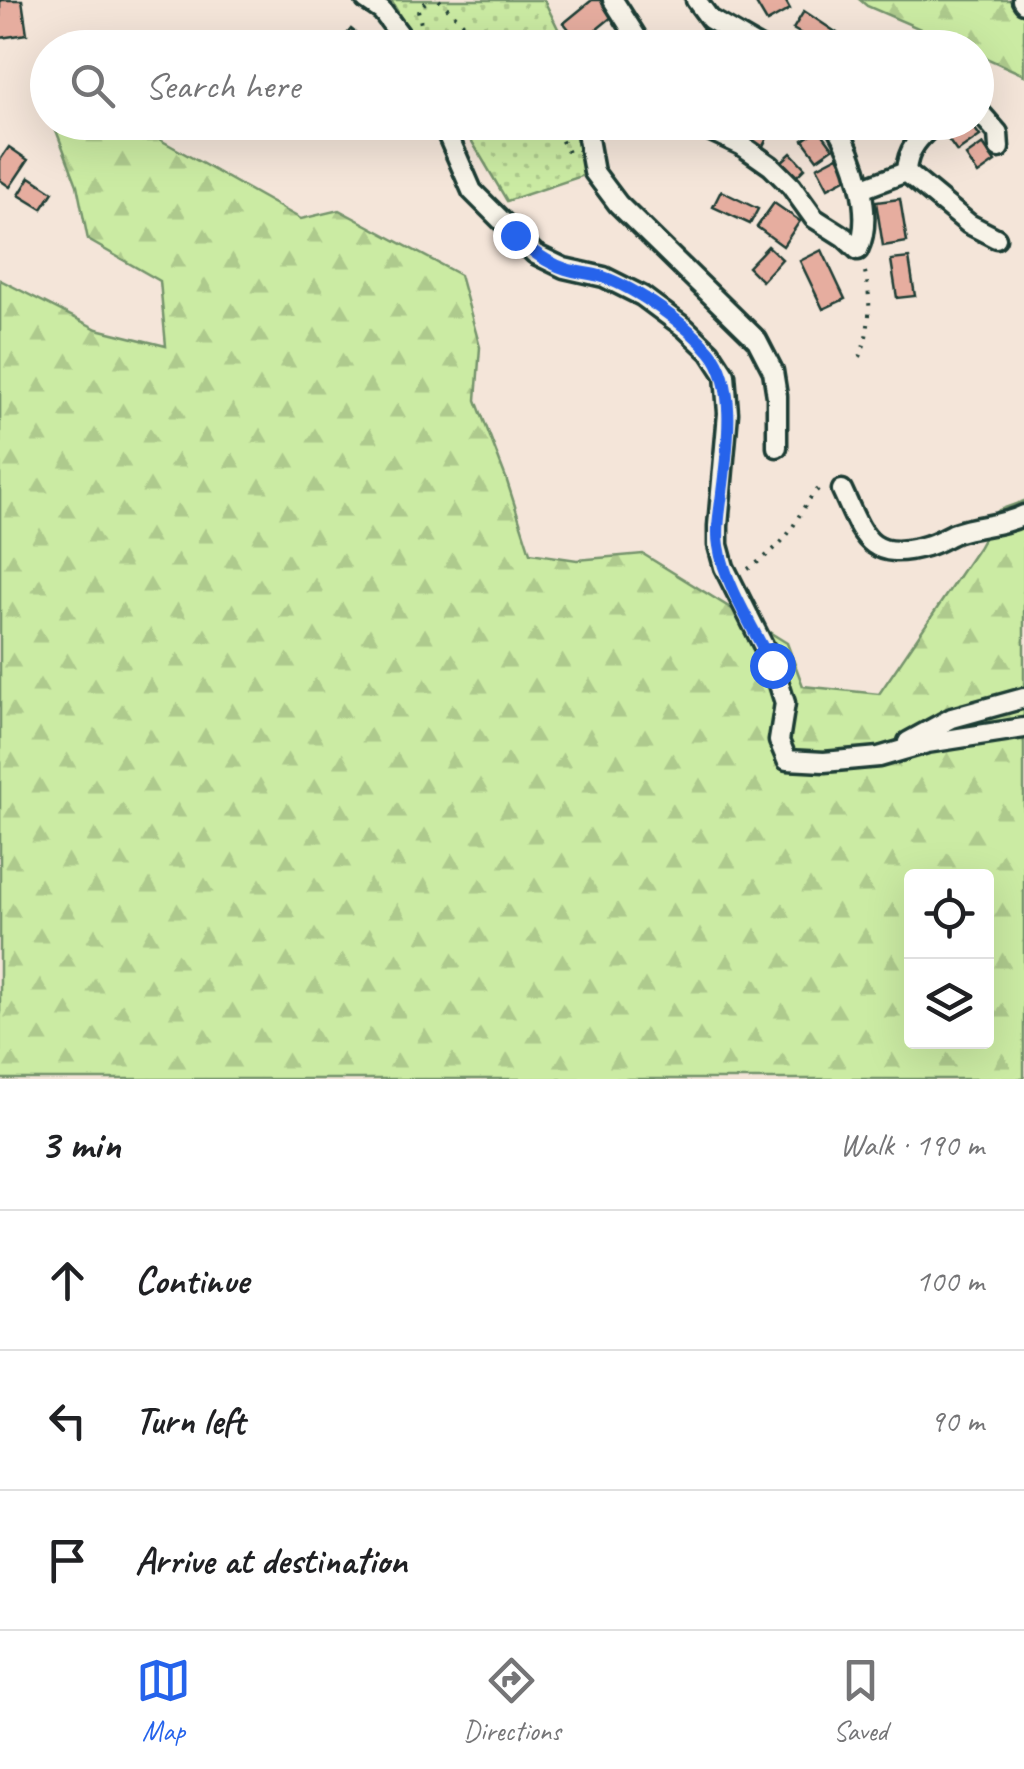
<!DOCTYPE html>
<html lang="en">
<head>
<meta charset="utf-8">
<style>
  body { margin:0; font-family:Caveat,sans-serif; background:#f6f6f6; color:#202124 }
  .controls { position:absolute; right:30px; bottom:30px; display:grid; overflow:hidden; border-radius:10px; box-shadow:0 10px 40px #0002 }
  .controls button { width:90px; height:90px; display:grid; place-items:center; padding:0; border:0; border-bottom:2px solid #e0e0e0; background:#fff; color:#202124; font:50px sans-serif }
  .stop { position:absolute; width:30px; height:30px; margin:-22px; border:8px solid #2563eb; border-radius:50%; background:#fff }
  .stop.end { background:#2563eb; border-color:#fff; box-shadow:0 2px 10px #0008 }
  .list { margin:0; padding:0; list-style:none }
  h2 { display:flex; justify-content:space-between; align-items:center; height:130px; margin:0; padding:0 40px; font-size:42px }
  h2 small { font-size:32px; font-weight:400; color:#757577 }
  .list li { display:grid; grid-template-columns:65px 1fr auto; gap:30px; align-items:center; box-sizing:border-box; height:140px; padding:0 40px; border-top:2px solid #e0e0e0 }
  .list b { display:block; font-size:38px; white-space:nowrap }
  .list em { font-size:32px; font-style:normal; color:#757577 }
  .icon { flex:none; width:55px; height:55px; fill:none; stroke:currentColor; stroke-width:2; stroke-linecap:round; stroke-linejoin:round }
  .map { position:relative; flex:none; width:1024px; height:1079px; overflow:hidden }
  .search { position:absolute; background:#fff; box-shadow:0 10px 40px #0002; left:30px; right:30px; top:30px; height:110px; display:flex; align-items:center; gap:25px; box-sizing:border-box; padding:0 35px; border-radius:55px; color:#757577; font-size:38px }
  .sheet { height:550px; background:#fff }
  nav { display:flex; justify-content:space-around; align-items:center; box-sizing:border-box; height:140px; border-top:2px solid #e0e0e0; background:#fff; font-size:28px; color:#757577 }
  nav a { display:grid; justify-items:center; gap:5px }
  nav .on { color:#2563eb }
  .map>svg:first-child { display:block }
  .grass { fill:url(#grass-dots); stroke:#75946c; stroke-width:2.5 }
  .forest { fill:url(#forest-firs); stroke:#75946c; stroke-width:2.5; fill-rule:evenodd }
  .building { fill:#e6ad9f; stroke:#1f3d34; stroke-width:2.5 }
  .lines { fill:none; stroke-linecap:round; stroke-linejoin:round }
  .minor-casing { stroke:#1f3d34; stroke-width:25 }
  .path { stroke:#1f3d34; stroke-width:4; stroke-dasharray:2.5 8; stroke-linecap:butt }
  .minor { stroke:#f7f3e8; stroke-width:18 }
  .route { stroke:#2563eb; stroke-width:12 }
</style>
</head>
<body>
<div class="map">
<svg width="1024" height="1079" viewBox="0 0 1024 1079">
  <defs>
    <pattern id="grass-dots" width="8" height="8" patternUnits="userSpaceOnUse" patternTransform="scale(2.5)"><rect width="8" height="8" fill="#cbeba3"/><path d="M2 2h.1M6 6h.1" fill="none" stroke="#aeca8d" stroke-width="1.8" stroke-linecap="round"/></pattern>
    <pattern id="forest-firs" width="22" height="20" patternUnits="userSpaceOnUse" patternTransform="scale(2.5)"><rect width="22" height="20" fill="#cbeba3"/><path d="M5 1l3.5 6h-7zM16 11l3.5 6h-7z" fill="#aeca8d"/></pattern>
  </defs>
  <rect width="100%" height="100%" fill="#f4e5d9"/>
  <filter id="ink" filterUnits="userSpaceOnUse"><feTurbulence type="fractalNoise" baseFrequency=".01" numOctaves="2"/><feDisplacementMap in="SourceGraphic" scale="20" xChannelSelector="R" yChannelSelector="G"/><feConvolveMatrix kernelMatrix="1 2 1 2 8 2 1 2 1" color-interpolation-filters="sRGB"/></filter>
  <g filter="url(#ink)">
    <g class="grass">
      <path d="M391 0H544L567 47H418Z"/>
      <path d="M461 123H587L594 172 507 201Z"/>
    </g>
    <g class="forest">
      <path d="M860 0H1024V75L977 54 976 48 962 47 867 6Z"/>
      <path d="M132 124 301 219 339 210 460 275 480 347 476 400 506 478 530 553 577 560 643 554 787 643 803 686 879 694 978 548 999 510 1024 501V1079H0V280L97 329 166 346 160 281 88 240 77 185 56 130ZM912 876H986V1042H912Z"/>
    </g>
    <g class="building">
      <path d="M0 0H22L27 34 0 38Z"/>
      <path d="M592 0H600L613 16 580 43 564 23Z"/>
      <path d="M754 0H785L790 9 767 22Z"/>
      <path d="M804 11 837 33 828 48H802L808 38 793 29Z"/>
      <path d="M351 29 375 48H343L339 44Z"/>
      <path d="M702 30 746 48H695Z"/>
      <path d="M954 122H970L980 136 957 152 942 131Z"/>
      <path d="M742 123 768 136 761 150 735 137Z"/>
      <path d="M819 129 833 148 817 159 803 140Z"/>
      <path d="M983 144 995 162 978 174 966 156Z"/>
      <path d="M9 147 28 160 10 187 0 180V160Z"/>
      <path d="M791 153 805 168 793 180 779 164Z"/>
      <path d="M838 156 849 177 828 188 817 167Z"/>
      <path d="M30 177 53 192 42 209 19 195Z"/>
      <path d="M721 191 758 209 750 224 713 207Z"/>
      <path d="M900 199 907 242 883 246 876 202Z"/>
      <path d="M774 203 800 221 783 246 757 227Z"/>
      <path d="M768 246 782 259 762 281 748 267Z"/>
      <path d="M822 250 845 299 823 309 800 261Z"/>
      <path d="M909 258 915 296 897 298 891 260Z"/>
    </g>
    <g class="lines">
      <defs>
        <g id="minor">
          <path d="M366 0 382 11 410 48"/>
          <path d="M613 0 639 41 640 48"/>
          <path d="M696 0 710 19 760 48"/>
          <path d="M1022 0 1024 3"/>
          <path d="M976 108 998 133 999 148"/>
          <path d="M442 122 472 191 535 254 564 268 604 277 642 296 685 328 710 352 725 375 728 413 718 526V545L724 567 773 665 785 703 779 741 787 760 824 762 879 757 927 743 1024 728"/>
          <path d="M585 122 594 172 618 204 757 340 773 371 777 396V447"/>
          <path d="M692 122 741 145 771 166 791 186 814 218 844 237 858 250C875 214 854 155 835 122"/>
          <path d="M906 172C907 149 920 136 937 122"/>
          <path d="M861 189 906 172 969 224 996 238"/>
          <path d="M842 490C863 535 868 563 926 546 937 543 946 537 955 533 979 525 1002 526 1024 515"/>
          <path d="M908 742 952 718 1024 698"/>
        </g>
      </defs>
      <use href="#minor" class="minor-casing"/>
      <g class="path">
        <path d="M439 0 489 48"/>
        <path d="M423 33 418 10 425 3 432 0"/>
        <path d="M552 122 571 158"/>
        <path d="M860 357C871 327 872 299 864 268"/>
        <path d="M748 569C763 559 780 546 790 531 801 515 807 496 824 485"/>
      </g>
      <use href="#minor" class="minor"/>
    </g>
  </g>
  <g class="lines" filter="url(#ink)">
    <path class="route" d="M515 235C530 250 545 262 566 269 578 273 591 273 603 277 637 289 687 324 710 352 738 385 727 451 722 493 720 511 716 528 719 546 724 583 755 631 772 665"/>
  </g>
</svg>
<div class="controls">
<button><svg class="icon" aria-label="locate" viewBox="0 0 24 24"><circle cx="12" cy="12" r="6"/><path d="M12 2v4M12 18v4M2 12h4M18 12h4"/></svg></button>
<button><svg class="icon" aria-label="layers" viewBox="0 0 24 24"><path d="M12 4l9 5-9 5-9-5zM3 14l9 5 9-5"/></svg></button>
</div>
<div class="stop" style="left:772px;top:665px"></div>
<div class="stop end" style="left:515px;top:235px"></div>
<div class="search"><svg class="icon" aria-label="search" viewBox="0 0 24 24"><circle cx="10" cy="10" r="6"/><path d="M15 15l6 6"/></svg>Search here</div>
</div>
<section class="sheet">
<h2>3 min<small>Walk · 190 m</small></h2>
<ul class="list">
<li><svg class="icon" aria-label="ahead" viewBox="0 0 24 24"><path d="M12 20V5M6 11l6-6 6 6"/></svg><div><b>Continue</b></div><em>100 m</em></li>
<li><svg class="icon" aria-label="left" viewBox="0 0 24 24"><path d="M17 20v-9H6M10 6l-5 5 5 5"/></svg><div><b>Turn left</b></div><em>90 m</em></li>
<li><svg class="icon" aria-label="arrive" viewBox="0 0 24 24"><path d="M6 21V4h12l-3 4 3 4H6"/></svg><div><b>Arrive at destination</b></div></li>
</ul>
</section>
<nav>
<a class="on"><svg class="icon" aria-label="map" viewBox="0 0 24 24"><path d="M3 6l6-2 6 2 6-2v14l-6 2-6-2-6 2zM9 4v14M15 6v14"/></svg>Map</a>
<a><svg class="icon" aria-label="directions" viewBox="0 0 24 24"><path d="M12 3l9 9-9 9-9-9zM9 14v-3h6M13 9l2 2-2 2"/></svg>Directions</a>
<a><svg class="icon" aria-label="saved" viewBox="0 0 24 24"><path d="M7 4h10v16l-5-4-5 4z"/></svg>Saved</a>
</nav>
</body>
</html>
